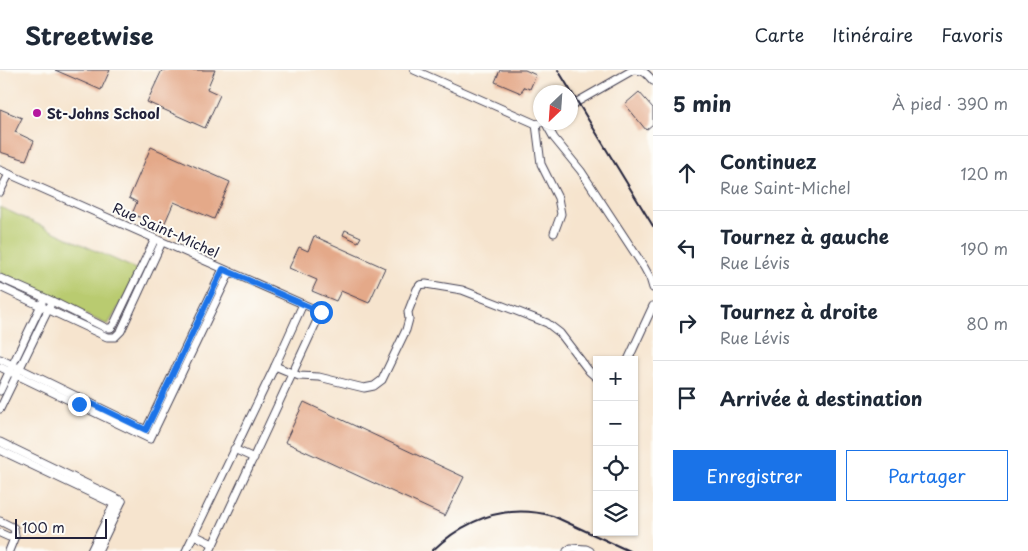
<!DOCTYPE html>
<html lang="fr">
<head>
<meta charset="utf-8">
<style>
  body { margin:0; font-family:"Playpen Sans",sans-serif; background:#f6f6f7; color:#1f2937 }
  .controls { position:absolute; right:15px; bottom:15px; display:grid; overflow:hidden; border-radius:0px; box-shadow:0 1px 4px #0004 }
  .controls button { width:45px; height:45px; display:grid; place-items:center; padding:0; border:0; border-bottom:1px solid #e0e1e3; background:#fff; color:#1f2937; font:25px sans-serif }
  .compass { position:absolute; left:533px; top:15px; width:45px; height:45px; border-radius:50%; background:#fff; box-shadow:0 1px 4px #0004; rotate:205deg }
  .scale { position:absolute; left:15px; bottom:12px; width:92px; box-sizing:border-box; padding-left:5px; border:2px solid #22223b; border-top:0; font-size:14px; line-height:18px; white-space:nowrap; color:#22223b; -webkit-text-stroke:4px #fdfcf7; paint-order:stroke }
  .stop { position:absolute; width:15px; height:15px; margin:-11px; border:4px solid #1a73e8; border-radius:50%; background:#fff }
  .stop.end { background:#1a73e8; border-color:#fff; box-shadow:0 1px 5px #0008 }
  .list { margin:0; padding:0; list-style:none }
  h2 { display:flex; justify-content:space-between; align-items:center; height:65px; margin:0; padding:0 20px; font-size:21px }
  h2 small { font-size:16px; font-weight:400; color:#747a83 }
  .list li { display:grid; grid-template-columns:32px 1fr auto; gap:15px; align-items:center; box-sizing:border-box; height:75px; padding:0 20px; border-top:1px solid #e0e1e3 }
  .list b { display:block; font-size:19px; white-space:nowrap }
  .list p { margin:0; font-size:16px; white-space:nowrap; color:#747a83 }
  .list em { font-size:16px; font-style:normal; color:#747a83 }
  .actions { display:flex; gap:10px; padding:15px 20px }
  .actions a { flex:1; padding:11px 0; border:1px solid #1a73e8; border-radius:0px; text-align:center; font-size:18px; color:#1a73e8 }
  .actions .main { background:#1a73e8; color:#fff }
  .icon { flex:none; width:28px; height:28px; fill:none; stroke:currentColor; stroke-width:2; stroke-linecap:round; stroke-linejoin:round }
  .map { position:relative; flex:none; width:653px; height:481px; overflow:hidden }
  header { display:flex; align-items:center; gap:30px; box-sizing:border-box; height:70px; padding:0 25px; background:#fff; border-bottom:1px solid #e0e1e3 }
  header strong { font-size:24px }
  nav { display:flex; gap:28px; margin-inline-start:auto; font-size:18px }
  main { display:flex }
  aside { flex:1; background:#fff }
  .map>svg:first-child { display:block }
  .green { fill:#b9cb6f; stroke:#6e7655 }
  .building { fill:#e4a989 }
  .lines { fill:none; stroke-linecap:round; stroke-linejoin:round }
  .minor-casing { stroke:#423f51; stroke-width:9 }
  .minor { stroke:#fff; stroke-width:7 }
  .rail { stroke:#22223b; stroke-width:2 }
  .route { stroke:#1a73e8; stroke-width:6 }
  .poi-dot { fill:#b5179e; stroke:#fdfcf7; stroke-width:2 }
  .labels { text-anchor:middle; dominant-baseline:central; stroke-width:4; stroke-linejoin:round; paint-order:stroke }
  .poi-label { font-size:14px; font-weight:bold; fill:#22223b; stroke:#fdfcf7; text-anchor:start }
  .street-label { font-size:14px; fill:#22223b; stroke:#fdfcf7 }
</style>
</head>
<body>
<header>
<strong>Streetwise</strong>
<nav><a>Carte</a><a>Itinéraire</a><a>Favoris</a></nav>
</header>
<main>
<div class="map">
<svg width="653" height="481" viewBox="0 0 653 481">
  <rect width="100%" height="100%" fill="#fdfcf7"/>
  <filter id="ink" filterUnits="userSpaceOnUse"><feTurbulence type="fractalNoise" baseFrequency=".02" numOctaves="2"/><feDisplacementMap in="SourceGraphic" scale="10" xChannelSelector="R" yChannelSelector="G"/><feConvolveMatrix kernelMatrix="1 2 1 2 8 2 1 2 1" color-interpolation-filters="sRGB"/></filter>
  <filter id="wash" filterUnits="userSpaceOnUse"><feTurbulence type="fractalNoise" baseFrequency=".0096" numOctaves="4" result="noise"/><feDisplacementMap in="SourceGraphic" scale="20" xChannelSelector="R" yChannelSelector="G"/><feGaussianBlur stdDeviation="1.12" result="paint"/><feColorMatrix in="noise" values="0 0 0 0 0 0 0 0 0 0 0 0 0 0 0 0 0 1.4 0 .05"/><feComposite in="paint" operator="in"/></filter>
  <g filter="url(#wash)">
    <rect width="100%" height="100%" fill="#f6e4ce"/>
    <path class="green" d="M0 137 140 201 108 255 0 206Z"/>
    <g id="blocks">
      <g class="building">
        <path d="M55 0H110L101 20Z"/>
        <path d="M162 0H215L207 19 220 25 205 58 147 32Z"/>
        <path d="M500 0H525L536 5 530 19 524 17 521 23 495 12Z"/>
        <path d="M639 22 653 38V54L646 60 625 34Z"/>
        <path d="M0 39 22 48 15 62 34 71 26 90 0 82Z"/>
        <path d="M151 77 230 112 214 149 174 132 163 157 132 144 137 132 129 128Z"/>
        <path d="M345 160 361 167 358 172 343 165Z"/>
        <path d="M314 166 385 198 369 233 341 221 336 231 312 221 317 210 289 198 299 177 308 181Z"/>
        <path d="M304 332 464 407 445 446 285 372Z"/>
      </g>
    </g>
  </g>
  <g filter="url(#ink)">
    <use href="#blocks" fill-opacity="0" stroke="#423f51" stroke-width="1"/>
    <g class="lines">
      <defs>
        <g id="minor">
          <path d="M414 0 536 54 544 52"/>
          <path d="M570 36 633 0C644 0 646 3 653 11"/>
          <path d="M545 52 554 68 581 101 644 197 650 208 653 218"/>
          <path d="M536 54 541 94 558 128 561 144 554 163"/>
          <path d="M0 100 321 242 210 481"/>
          <path d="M0 122 9 104"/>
          <path d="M0 208 52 231 106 258H111L114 254 155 169"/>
          <path d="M0 217 107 267H115L121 261 162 172"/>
          <path d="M0 289 146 360 223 199"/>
          <path d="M628 290 653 236"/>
          <path d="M275 296 299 306 319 307 364 318 374 316 382 310 406 260 409 249 408 242 417 219 420 215 426 214 462 220 547 253 560 263 589 301 597 308"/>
          <path d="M0 297 150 369 230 202"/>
          <path d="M0 321 42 233"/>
          <path d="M0 339 50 236"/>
          <path d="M0 372 122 431"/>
          <path d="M234 379 254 388"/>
          <path d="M0 380 114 434"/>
          <path d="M0 451 14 458 15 466 9 481"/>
          <path d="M0 463 9 467 15 466"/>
          <path d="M194 465 213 474"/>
          <path d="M91 481 114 434 117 433"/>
          <path d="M98 481 122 431"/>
          <path d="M186 481 275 296 303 234"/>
          <path d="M567 481 571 478 586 479 590 481"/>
        </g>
      </defs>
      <use href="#minor" class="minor-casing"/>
      <use href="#minor" class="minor"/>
      <g class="rail">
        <path d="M558 0 653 156"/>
        <path d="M432 481C466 449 506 433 553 446L629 481"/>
      </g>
    </g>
  </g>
  <g class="lines" filter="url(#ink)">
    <path class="route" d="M79 334 82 329 146 360 223 199 321 242"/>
  </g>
  <circle class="poi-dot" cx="37" cy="43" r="5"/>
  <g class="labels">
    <g class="poi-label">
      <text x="47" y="43">St-Johns School</text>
    </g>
    <g class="street-label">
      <text transform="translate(166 160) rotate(24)">Rue Saint-Michel</text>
    </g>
  </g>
</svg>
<div class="controls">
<button>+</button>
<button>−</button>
<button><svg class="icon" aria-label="locate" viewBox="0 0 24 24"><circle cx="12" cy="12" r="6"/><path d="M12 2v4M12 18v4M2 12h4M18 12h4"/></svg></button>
<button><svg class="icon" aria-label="layers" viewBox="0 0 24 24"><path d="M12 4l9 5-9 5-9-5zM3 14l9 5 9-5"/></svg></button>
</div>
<svg class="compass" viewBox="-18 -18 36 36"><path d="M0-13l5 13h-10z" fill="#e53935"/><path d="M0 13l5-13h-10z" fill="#747a83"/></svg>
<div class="scale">100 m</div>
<div class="stop" style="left:321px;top:242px"></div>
<div class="stop end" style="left:79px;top:334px"></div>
</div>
<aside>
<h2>5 min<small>À pied · 390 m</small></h2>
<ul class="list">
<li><svg class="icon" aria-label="ahead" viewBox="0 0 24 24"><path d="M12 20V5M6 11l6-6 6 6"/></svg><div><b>Continuez</b><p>Rue Saint-Michel</p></div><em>120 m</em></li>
<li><svg class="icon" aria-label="left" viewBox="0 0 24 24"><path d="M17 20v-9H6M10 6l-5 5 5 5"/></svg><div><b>Tournez à gauche</b><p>Rue Lévis</p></div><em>190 m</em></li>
<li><svg class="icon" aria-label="right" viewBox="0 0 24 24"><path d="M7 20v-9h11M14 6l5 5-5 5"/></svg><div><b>Tournez à droite</b><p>Rue Lévis</p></div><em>80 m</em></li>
<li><svg class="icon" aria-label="arrive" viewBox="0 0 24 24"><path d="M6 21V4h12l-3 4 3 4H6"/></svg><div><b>Arrivée à destination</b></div></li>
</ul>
<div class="actions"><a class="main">Enregistrer</a><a>Partager</a></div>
</aside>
</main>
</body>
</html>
